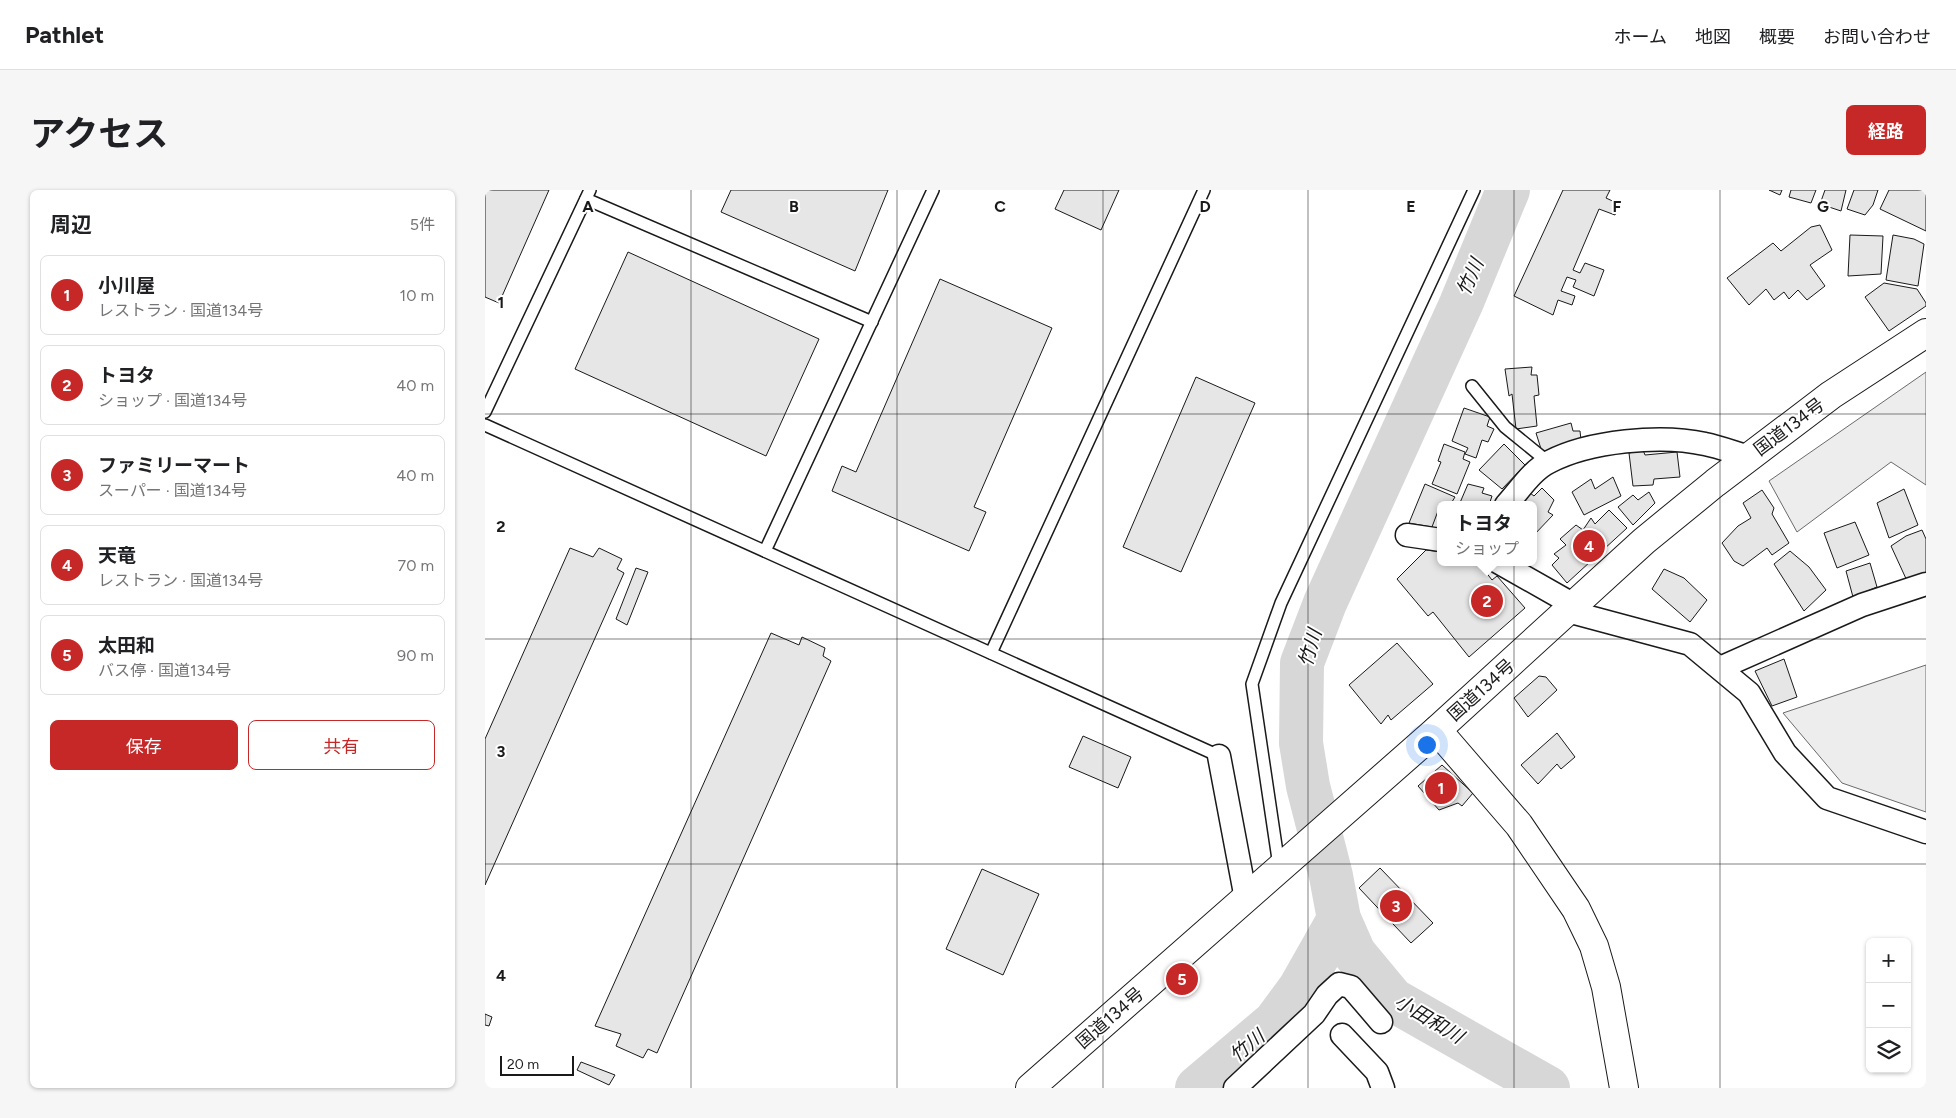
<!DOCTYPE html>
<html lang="ja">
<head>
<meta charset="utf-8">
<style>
  body { margin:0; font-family:Figtree,"Noto Sans JP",sans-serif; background:#f6f6f6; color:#202124 }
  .controls { position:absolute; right:15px; bottom:15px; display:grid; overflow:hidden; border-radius:8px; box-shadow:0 1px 4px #0004 }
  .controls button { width:45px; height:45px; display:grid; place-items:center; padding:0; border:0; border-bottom:1px solid #e0e0e0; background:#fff; color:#202124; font:25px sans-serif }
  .scale { position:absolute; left:15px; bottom:12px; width:74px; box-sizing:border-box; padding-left:5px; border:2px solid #1a1a1a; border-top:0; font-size:14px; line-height:18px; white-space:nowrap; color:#1a1a1a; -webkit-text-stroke:4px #fff; paint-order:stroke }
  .you { position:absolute; left:941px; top:554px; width:18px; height:18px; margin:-12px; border:4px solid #fff; border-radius:50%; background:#1a73e8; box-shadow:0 0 0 8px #1a73e833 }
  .badge { display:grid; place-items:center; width:32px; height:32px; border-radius:50%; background:#c62828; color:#fff; font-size:16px; font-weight:700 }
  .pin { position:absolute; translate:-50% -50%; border:2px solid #fff; box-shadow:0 1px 5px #0006 }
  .popup { position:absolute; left:952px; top:311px; width:100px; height:65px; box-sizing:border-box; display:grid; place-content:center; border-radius:8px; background:#fff; filter:drop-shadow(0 1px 4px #0005); font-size:16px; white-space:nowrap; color:#757577 }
  .popup b { font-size:19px; color:#202124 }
  .popup::after { content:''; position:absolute; left:50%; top:100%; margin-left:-10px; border:10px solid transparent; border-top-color:#fff }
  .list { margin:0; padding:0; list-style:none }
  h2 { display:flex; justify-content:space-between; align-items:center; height:65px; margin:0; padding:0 20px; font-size:21px }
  h2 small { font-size:16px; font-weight:400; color:#757577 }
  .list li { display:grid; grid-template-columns:32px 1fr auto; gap:15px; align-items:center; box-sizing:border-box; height:80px; margin:0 10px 10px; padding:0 10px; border:1px solid #e0e0e0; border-radius:8px }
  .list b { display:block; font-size:19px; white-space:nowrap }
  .list p { margin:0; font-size:16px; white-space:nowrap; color:#757577 }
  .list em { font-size:16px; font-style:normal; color:#757577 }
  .actions { display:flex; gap:10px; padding:15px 20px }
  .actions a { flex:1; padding:11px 0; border:1px solid #c62828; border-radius:8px; text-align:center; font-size:18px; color:#c62828 }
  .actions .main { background:#c62828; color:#fff }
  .icon { flex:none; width:28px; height:28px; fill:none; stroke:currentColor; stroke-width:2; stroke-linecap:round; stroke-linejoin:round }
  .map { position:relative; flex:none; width:1441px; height:898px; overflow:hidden; border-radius:8px }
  header { display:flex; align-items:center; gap:30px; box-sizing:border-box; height:70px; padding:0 25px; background:#fff; border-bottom:1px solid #e0e0e0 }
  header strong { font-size:24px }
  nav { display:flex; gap:28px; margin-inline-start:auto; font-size:18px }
  .intro { display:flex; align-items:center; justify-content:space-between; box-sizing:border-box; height:120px; padding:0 30px }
  h1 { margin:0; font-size:35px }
  .button { padding:12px 22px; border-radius:8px; background:#c62828; color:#fff; font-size:18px; font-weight:700 }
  main { display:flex; gap:30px; padding:0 30px }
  aside { flex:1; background:#fff; border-radius:8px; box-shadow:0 1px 4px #0004 }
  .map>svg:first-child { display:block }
  .green { fill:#ededed; stroke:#6a6a6a }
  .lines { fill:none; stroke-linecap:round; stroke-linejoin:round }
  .river { stroke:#d7d7d7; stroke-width:44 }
  .building { fill:#e6e6e6; stroke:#1a1a1a }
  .lane-casing { stroke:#1a1a1a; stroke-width:14 }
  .street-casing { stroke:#1a1a1a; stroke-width:25 }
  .secondary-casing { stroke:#1a1a1a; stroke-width:30 }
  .highway-casing { stroke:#1a1a1a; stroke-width:30 }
  .lane { stroke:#fff; stroke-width:11 }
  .street { stroke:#fff; stroke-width:22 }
  .secondary { stroke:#fff; stroke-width:28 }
  .highway { stroke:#fff; stroke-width:28 }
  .grid { fill:none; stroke:#1a1a1a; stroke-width:1; stroke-opacity:0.55 }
  .labels { text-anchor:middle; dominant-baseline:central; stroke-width:4; stroke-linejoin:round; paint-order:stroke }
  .street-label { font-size:18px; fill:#1a1a1a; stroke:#fff }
  .water-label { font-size:19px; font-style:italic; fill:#1a1a1a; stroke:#fff }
  .grid-label { font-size:16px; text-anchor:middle; font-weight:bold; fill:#1a1a1a; stroke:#fff; stroke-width:4; stroke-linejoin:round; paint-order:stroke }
</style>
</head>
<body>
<header>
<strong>Pathlet</strong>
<nav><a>ホーム</a><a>地図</a><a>概要</a><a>お問い合わせ</a></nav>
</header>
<div class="intro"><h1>アクセス</h1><a class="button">経路</a></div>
<main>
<aside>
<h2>周辺<small>5件</small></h2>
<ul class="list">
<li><span class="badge">1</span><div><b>小川屋</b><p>レストラン · 国道134号</p></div><em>10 m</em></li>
<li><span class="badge">2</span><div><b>トヨタ</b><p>ショップ · 国道134号</p></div><em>40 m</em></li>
<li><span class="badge">3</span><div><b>ファミリーマート</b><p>スーパー · 国道134号</p></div><em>40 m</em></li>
<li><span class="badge">4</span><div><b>天竜</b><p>レストラン · 国道134号</p></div><em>70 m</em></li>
<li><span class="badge">5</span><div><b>太田和</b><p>バス停 · 国道134号</p></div><em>90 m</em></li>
</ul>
<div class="actions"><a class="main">保存</a><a>共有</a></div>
</aside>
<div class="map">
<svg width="1441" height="898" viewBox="0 0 1441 898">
  <rect width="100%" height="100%" fill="#fff"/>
  <g class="green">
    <path d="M1441 182V295L1406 272 1312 342 1284 291Z"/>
    <path d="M1441 475V622L1357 593 1298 523Z"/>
  </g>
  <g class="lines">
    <g class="river">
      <path d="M1023 0 976 114 840 413 817 473 816 553 823 596 846 686 854 729 869 763 908 810 1063 898"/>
      <path d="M712 898 790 832 815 798 854 729"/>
    </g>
  </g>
  <g class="building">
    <path d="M0 0H64L14 113 0 107Z"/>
    <path d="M246 0H403L370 81 236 22Z"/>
    <path d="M579 0H634L616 40 570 19Z"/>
    <path d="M1078 0H1125L1121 8 1134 14 1130 25 1114 19 1088 80 1095 83 1100 73 1119 80 1109 106 1088 97 1091 90 1082 87 1076 101 1090 106 1087 115 1073 110 1068 125 1029 106Z"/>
    <path d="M1284 0H1297L1295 5Z"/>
    <path d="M1306 0H1331L1326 13 1304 7Z"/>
    <path d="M1340 0H1361L1356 21 1335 14Z"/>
    <path d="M1369 0H1393L1388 15 1380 25 1362 19Z"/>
    <path d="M1404 0H1441V41L1395 19Z"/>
    <path d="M1335 35 1347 60 1325 75 1340 96 1322 110 1313 100 1304 109 1299 102 1289 110 1281 99 1264 115 1242 88 1288 53 1296 61 1326 37Z"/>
    <path d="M1365 45 1398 46 1396 84 1363 86Z"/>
    <path d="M1408 45 1429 49 1439 54 1433 96 1401 90Z"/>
    <path d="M143 62 334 149 281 266 90 179Z"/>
    <path d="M455 89 567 138 489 317 501 322 484 361 347 301 357 276 371 282Z"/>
    <path d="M1399 93 1432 99 1441 113V116L1404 141 1380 107Z"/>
    <path d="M1047 177 1046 185H1052L1054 205 1049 206 1052 236 1031 239 1027 204 1024 206 1020 179Z"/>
    <path d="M711 187 770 213 696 382 638 357Z"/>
    <path d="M979 218 1005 227 1002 236 1009 239 1003 252 997 250 991 268 980 264 983 258 967 251Z"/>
    <path d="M1086 233 1088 241H1095L1096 250 1057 262 1051 243Z"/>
    <path d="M959 254 980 262 978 269 985 272 972 304 947 294 956 272 953 271Z"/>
    <path d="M1019 254 1040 275 1017 299 994 280Z"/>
    <path d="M1158 260 1160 265 1192 262 1195 287 1169 289 1168 295 1148 296 1144 263Z"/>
    <path d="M1128 287 1136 306 1099 325 1087 302 1106 289 1110 299Z"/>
    <path d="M940 294 970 307 965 315H956V322L953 321 947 337 924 333Z"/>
    <path d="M983 294 999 298 997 303 1007 306 1004 315H974Z"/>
    <path d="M1057 298 1069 310 1063 322 1068 325 1048 346V315H1035L1045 303 1049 306Z"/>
    <path d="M1419 299 1433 335 1404 348 1392 313Z"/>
    <path d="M1277 300 1289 318 1287 324 1304 353 1287 365 1282 358 1258 376 1249 371 1237 353 1253 336 1266 328 1258 313Z"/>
    <path d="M1164 302 1170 313 1148 335 1133 317 1148 305 1153 310Z"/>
    <path d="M1124 320 1142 338 1082 393 1067 375 1074 368 1069 364 1081 355 1075 349 1091 335 1098 340 1106 328 1110 334Z"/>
    <path d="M1370 332 1384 365 1352 378 1339 343Z"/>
    <path d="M1437 340 1441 349V387L1423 393 1406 356 1421 346Z"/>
    <path d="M85 358 108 367 114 358 137 369 132 379 139 383 0 695V549Z"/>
    <path d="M941 360 956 362V372H993L1007 390 1012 386 1040 418 984 467 948 422 943 426 912 389Z"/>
    <path d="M1305 361 1324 377 1341 400 1319 421 1289 374Z"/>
    <path d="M1385 373 1392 397 1368 407 1361 381Z"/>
    <path d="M151 378 163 382 142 435 131 429Z"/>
    <path d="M1179 379 1199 388 1222 410 1205 432 1167 399Z"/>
    <path d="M286 443 314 455 317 447 340 458 338 466 346 471 172 863 163 859 158 868 131 856 136 844 110 836Z"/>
    <path d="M912 453 948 494 906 530 903 525 896 534 864 495Z"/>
    <path d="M1299 469 1312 507 1287 516 1270 481Z"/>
    <path d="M1054 486 1061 487 1072 500 1043 527 1029 508Z"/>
    <path d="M1072 543 1090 567 1076 579 1072 574 1053 594 1036 575Z"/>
    <path d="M598 546 646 567 633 598 584 577Z"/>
    <path d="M957 575 988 603 977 616 973 613 954 620 933 596Z"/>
    <path d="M895 678 948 733 926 753 874 698Z"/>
    <path d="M497 679 554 704 518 785 461 759Z"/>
    <path d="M0 824 7 827 4 836 0 835Z"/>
    <path d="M96 872 130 885 124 895 92 880Z"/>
  </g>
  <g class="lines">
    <defs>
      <g id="lane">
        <path d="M101 9 387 132"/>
        <path d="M987 196 1020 237 1063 272"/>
        <path d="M0 222 105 0"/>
        <path d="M0 235 734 566"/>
        <path d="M280 361 448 0"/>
        <path d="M506 463 719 0"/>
        <path d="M794 676 767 494 796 413 989 0"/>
      </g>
      <g id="street">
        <path d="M1021 315C1034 301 1047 280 1064 272 1104 251 1176 244 1220 254 1235 257 1250 263 1264 267"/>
        <path d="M922 345 956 350"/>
        <path d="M1013 372 1089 415"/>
        <path d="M1082 421 1205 454 1264 503 1300 563 1342 608 1441 642"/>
        <path d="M1235 478 1377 415 1441 394"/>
        <path d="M734 566 761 709"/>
        <path d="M857 845 892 882 898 898"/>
        <path d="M750 898 829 824 842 805 854 794 866 797 896 832"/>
      </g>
      <path id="secondary" d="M952 540 1034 635 1091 719 1109 756 1121 797 1139 898"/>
      <path id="highway" d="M545 898 952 540 1159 351 1230 293 1346 205 1441 143"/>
    </defs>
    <use href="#lane" class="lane-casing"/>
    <use href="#street" class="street-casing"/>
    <use href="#secondary" class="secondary-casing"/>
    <use href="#highway" class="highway-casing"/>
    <use href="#lane" class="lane"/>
    <use href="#street" class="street"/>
    <use href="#secondary" class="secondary"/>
    <use href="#highway" class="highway"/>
  </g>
  <path class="grid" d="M206 0V898M412 0V898M618 0V898M823 0V898M1029 0V898M1235 0V898M0 224H1441M0 449H1441M0 674H1441"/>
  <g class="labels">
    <g class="street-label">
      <text transform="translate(1304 237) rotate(-37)">国道134号</text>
      <text transform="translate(996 500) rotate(-42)">国道134号</text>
      <text transform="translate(625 828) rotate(-41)">国道134号</text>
    </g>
    <g class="water-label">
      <text transform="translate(985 87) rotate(-66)">竹川</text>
      <text transform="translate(825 458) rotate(-74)">竹川</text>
      <text transform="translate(944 829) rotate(31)">小田和川</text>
      <text transform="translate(762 856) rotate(-40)">竹川</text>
    </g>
  </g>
  <g class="grid-label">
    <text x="103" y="22">A</text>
    <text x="309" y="22">B</text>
    <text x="515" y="22">C</text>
    <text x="720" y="22">D</text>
    <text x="926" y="22">E</text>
    <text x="1132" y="22">F</text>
    <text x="1338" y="22">G</text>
    <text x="16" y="118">1</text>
    <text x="16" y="342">2</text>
    <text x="16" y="567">3</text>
    <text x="16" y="791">4</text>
  </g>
</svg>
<div class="controls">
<button>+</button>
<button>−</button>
<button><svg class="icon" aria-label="layers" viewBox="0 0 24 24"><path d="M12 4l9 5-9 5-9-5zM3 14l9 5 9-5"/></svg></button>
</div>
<div class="scale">20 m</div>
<div class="you"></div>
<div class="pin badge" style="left:956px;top:598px">1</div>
<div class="pin badge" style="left:1002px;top:411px">2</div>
<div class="popup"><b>トヨタ</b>ショップ</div>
<div class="pin badge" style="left:911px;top:716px">3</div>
<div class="pin badge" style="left:1104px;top:356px">4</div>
<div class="pin badge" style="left:697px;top:789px">5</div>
</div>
</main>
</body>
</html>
